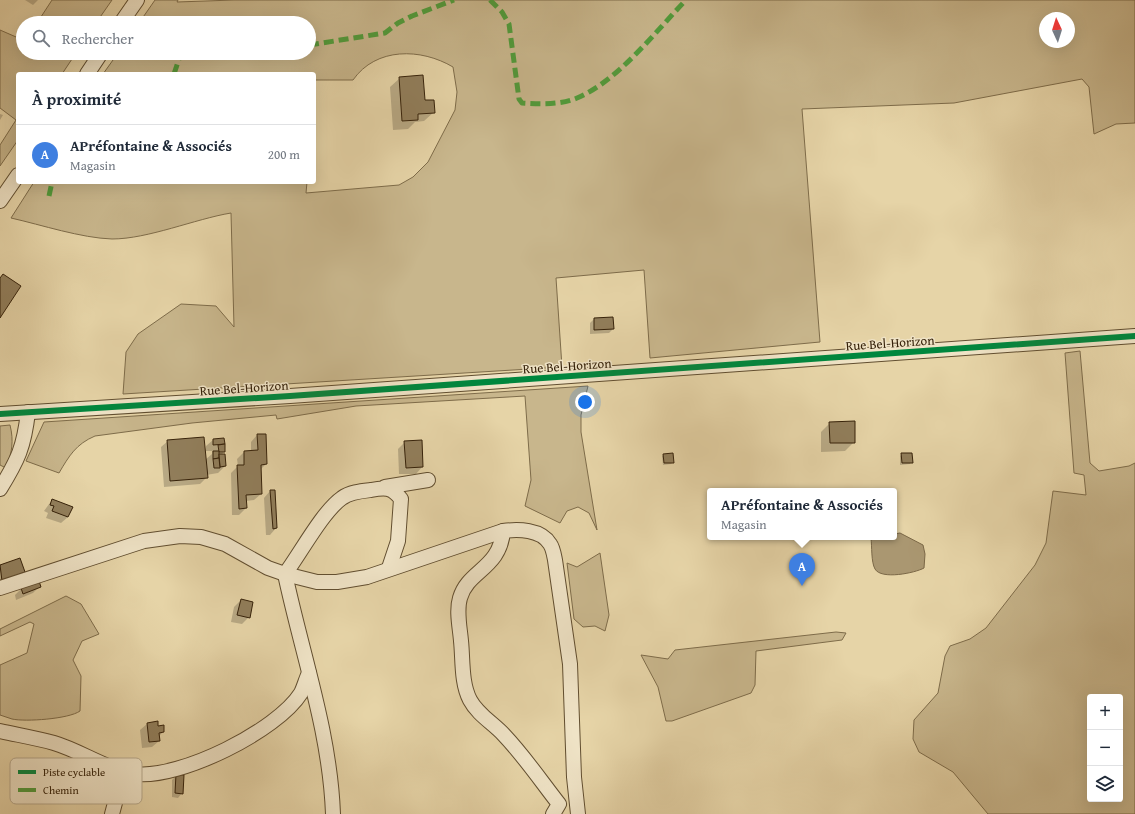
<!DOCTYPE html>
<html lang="fr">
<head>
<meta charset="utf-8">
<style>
  body { margin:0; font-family:"Gentium Book Plus",serif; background:#f2f2f3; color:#1f2937 }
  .controls { position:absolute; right:12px; bottom:12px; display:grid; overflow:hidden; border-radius:4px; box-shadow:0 4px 16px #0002 }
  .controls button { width:36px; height:36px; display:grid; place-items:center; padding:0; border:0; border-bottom:1px solid #e0e1e3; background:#fff; color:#1f2937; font:20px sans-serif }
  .compass { position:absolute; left:1039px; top:12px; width:36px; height:36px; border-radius:50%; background:#fff; box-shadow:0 4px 16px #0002; rotate:356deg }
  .you { position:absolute; left:585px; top:402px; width:14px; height:14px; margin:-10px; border:3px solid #fff; border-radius:50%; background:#1a73e8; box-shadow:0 0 0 6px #1a73e833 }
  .badge { display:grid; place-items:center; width:26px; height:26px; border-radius:50%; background:#ea580c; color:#fff; font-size:13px; font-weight:700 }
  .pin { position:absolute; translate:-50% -33px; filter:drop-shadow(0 1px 2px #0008) }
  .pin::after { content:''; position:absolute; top:21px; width:14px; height:12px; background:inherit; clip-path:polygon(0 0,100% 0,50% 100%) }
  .popup { position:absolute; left:707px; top:488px; width:190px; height:52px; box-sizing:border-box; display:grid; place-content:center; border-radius:4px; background:#fff; filter:drop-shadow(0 1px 3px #0005); font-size:13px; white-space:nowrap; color:#747a83 }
  .popup b { font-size:15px; color:#1f2937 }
  .popup::after { content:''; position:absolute; left:50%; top:100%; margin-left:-8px; border:8px solid transparent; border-top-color:#fff }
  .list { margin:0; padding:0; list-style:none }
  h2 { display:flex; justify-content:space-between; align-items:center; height:52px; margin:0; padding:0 16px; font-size:17px }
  h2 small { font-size:13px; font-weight:400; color:#747a83 }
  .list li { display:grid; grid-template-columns:26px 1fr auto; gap:12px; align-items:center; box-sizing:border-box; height:60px; padding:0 16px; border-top:1px solid #e0e1e3 }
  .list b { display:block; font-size:15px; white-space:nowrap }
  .list p { margin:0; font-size:13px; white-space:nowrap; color:#747a83 }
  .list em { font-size:13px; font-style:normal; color:#747a83 }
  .icon { flex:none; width:22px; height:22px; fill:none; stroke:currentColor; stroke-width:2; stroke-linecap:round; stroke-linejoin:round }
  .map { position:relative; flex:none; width:1135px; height:814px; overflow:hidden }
  .search { position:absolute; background:#fff; box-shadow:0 4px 16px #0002; left:16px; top:16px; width:300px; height:44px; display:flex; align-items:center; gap:10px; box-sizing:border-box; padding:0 14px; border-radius:22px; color:#747a83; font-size:15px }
  .panel { position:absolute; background:#fff; box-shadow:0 4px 16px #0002; left:16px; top:72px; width:300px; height:112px; border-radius:4px }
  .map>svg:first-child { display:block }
  .green { fill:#c8b68c; stroke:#7e6c4a; fill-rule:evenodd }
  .water { fill:#aa9771; stroke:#7b6847 }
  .shadow { fill:#0003 }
  .building { fill:#917e5b; stroke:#352109 }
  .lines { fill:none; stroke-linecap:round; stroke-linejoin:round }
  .minor-casing { stroke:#614e30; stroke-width:16 }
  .minor { stroke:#efe3c6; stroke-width:14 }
  .quiet { stroke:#519b3b; stroke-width:5; stroke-dasharray:10 5; stroke-linecap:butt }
  .cycleway-casing { stroke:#efe3c6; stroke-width:8 }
  .cycleway { stroke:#00873e; stroke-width:6 }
  .labels { text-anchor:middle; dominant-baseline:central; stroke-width:3; stroke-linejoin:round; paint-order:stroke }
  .street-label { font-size:13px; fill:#352109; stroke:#efe3c6 }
  .key { fill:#efe3c6; stroke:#b7a98d; stroke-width:1 }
  .key-label { font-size:11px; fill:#352109 }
</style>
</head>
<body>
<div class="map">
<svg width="1135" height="814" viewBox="0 0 1135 814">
  <rect width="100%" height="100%" fill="#e6d4a7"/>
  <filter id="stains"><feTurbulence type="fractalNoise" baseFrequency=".005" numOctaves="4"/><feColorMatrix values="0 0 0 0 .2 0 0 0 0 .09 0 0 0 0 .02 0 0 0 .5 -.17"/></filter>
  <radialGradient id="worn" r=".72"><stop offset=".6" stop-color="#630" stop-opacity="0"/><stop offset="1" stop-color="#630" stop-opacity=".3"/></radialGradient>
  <g class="green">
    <path d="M52 0H112L96 23H37Z"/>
    <path d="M155 0H178L177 2 234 0H1135V123L1116 124 1094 134 1089 87 1082 79 954 103 802 109 820 342 650 358 644 270 556 278 562 367 123 394 126 352 138 334 181 304 216 306 234 327 231 213C195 219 148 239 112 239 81 238 42 225 11 218L34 182H307L306 193 399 185 413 177 428 162 455 110 457 92 453 67C421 48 376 47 353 80H314V74H103L118 53H309V23H139ZM1045 18H1069V42H1045Z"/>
    <path d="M0 30 23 40V53H76L62 74H18V140L0 166V145L16 120 0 108Z"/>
    <path d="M1080 351 1090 463 1099 471 1129 466 1135 463V814H988L953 772 919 752 913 739 914 720 938 693 945 656 950 646 970 639 986 628 1035 565 1046 543 1053 491 1086 495 1084 475 1074 473 1065 353ZM1090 697H1120V799H1090Z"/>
    <path d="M588 386 581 415V432L597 530 589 513 578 507 567 511 560 523 525 506 531 480 525 396 356 406 277 419 276 415 192 423 95 436C76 444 69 456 59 473L26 461 44 422Z"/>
    <path d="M10 425C14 441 12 453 6 468L0 465V426Z"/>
    <path d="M600 553 609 615 605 631 595 626 583 627 574 619 567 563 577 567Z"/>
    <path d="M66 596 81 604 99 634 82 641 73 660 81 676 80 711C69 719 25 722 12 719 8 718 4 716 0 715V665L27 653 34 624 30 622 0 636V629Z"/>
    <path d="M836 632 846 633 842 640 756 651 755 685 751 693 672 721H666L658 687 641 655 668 659 675 650Z"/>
  </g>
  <path class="water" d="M900 533 923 545 925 554 924 568C915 573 881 580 875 569 871 562 872 546 871 538L894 537V534Z"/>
  <g class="shadow">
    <path d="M25 0H38L33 5Z"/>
    <path d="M400 78 434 112 424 121 415 122 408 129 393 130 390 87Z"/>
    <path d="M0 114 3 115 0 120Z"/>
    <path d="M594 319 613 329 609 333 590 334V323Z"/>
    <path d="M830 423 854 442 845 451 821 452V432Z"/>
    <path d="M257 435 266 464 260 470 261 494 254 500 246 501V508L239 515H232L231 473 238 466 237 459 244 452 251 451V442Z"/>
    <path d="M224 439V452L221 455 225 466 218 473 206 475 207 477 200 484 164 487 161 447 168 441 205 460 212 454V451H206V446L213 440Z"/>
    <path d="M405 442 422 467 416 474H399L398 449Z"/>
    <path d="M902 454 911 462 910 464 900 465V456Z"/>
    <path d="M664 455 673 462 671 464 663 465 662 456Z"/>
    <path d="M270 491 276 528 270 535H266L264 498Z"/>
    <path d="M52 500 68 517 61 523 46 518 48 513 44 511Z"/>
    <path d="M20 560 24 572 20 576 0 583V567Z"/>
    <path d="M40 586 33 593 16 600 15 595 21 589Z"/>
    <path d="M241 600 249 617 242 624 231 622 234 607Z"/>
    <path d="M147 724 163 732 158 737 159 741 152 747 142 748 140 730Z"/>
    <path d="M177 775 182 793 178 798 172 797V780Z"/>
  </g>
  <g class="building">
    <path d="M423 75 425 100H434L435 113 418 114V120L402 121 399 77Z"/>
    <path d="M3 274 21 286 0 318V278Z"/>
    <path d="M613 317 614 329 594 330V318Z"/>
    <path d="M855 421V443H830L829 422Z"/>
    <path d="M257 434H266L267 464 261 465 262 494 246 495 247 508 239 509 237 465H244V451L258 450Z"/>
    <path d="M204 437 208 478 170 481 167 440Z"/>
    <path d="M224 438 225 444 213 445V439Z"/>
    <path d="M422 440 423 467 406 468 404 441Z"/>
    <path d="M225 444V452H219L218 445Z"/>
    <path d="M213 451H219V458L213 459Z"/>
    <path d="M673 453 674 463H664L663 454Z"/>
    <path d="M901 453H912L913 463H902Z"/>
    <path d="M219 454H225L226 466 220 467Z"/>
    <path d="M219 458 220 468H214L213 459Z"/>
    <path d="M270 490H275L277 528 273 529Z"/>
    <path d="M52 499 73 507 68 517 52 511 54 506 50 505Z"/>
    <path d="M20 558 25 572 2 581 0 565Z"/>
    <path d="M39 581 41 587 23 594 21 588Z"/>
    <path d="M241 599 253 602 250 618 237 615Z"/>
    <path d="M158 721V726L164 725V732L159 733 160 741 149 742 147 723Z"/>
    <path d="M176 774 184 775 183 794 175 793Z"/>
  </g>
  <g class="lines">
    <defs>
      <g id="minor">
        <path d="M121 23 137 0"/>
        <path d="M87 74 101 53"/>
        <path d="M0 201 18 175"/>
        <path d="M0 414 290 396 1135 336"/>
        <path d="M385 487 428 480"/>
        <path d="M0 489C18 460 24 447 28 412"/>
        <path d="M503 531C500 569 468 570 460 598 456 611 460 628 461 641 463 659 461 683 470 700 478 715 493 723 504 735 524 756 541 781 559 804L553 814"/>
        <path d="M0 588 144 541 180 536 201 537 225 544 268 568 285 574 317 582H337L367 577 503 531C518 529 541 529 550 544 553 548 554 555 555 560L570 664 574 777 578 814"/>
        <path d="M0 731C18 735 36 738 54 743 81 751 107 770 136 774 180 779 277 731 301 693 304 687 306 679 309 673"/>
        <path d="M112 814 119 788 121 770"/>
        <path d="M333 814C330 732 302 654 285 574 300 554 323 511 342 498 350 492 362 491 371 490 385 487 392 487 401 499L398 541 389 568"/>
      </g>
    </defs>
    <use href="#minor" class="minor-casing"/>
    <use href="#minor" class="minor"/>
    <g class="quiet">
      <path d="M490 0 502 12 509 24 519 99 522 103C539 104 560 105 577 98 618 81 655 32 686 0"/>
      <path d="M309 45 385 33 398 23 412 16 454 0"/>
      <path d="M174 74 181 53"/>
      <path d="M49 196 52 182"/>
    </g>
    <defs>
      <path id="cycleway" d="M0 414 290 396 1135 336"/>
    </defs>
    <use href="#cycleway" class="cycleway-casing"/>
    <use href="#cycleway" class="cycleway"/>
  </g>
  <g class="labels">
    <g class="street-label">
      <text transform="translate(890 343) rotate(-4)">Rue Bel-Horizon</text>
      <text transform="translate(567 366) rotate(-4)">Rue Bel-Horizon</text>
      <text transform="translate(244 388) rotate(-4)">Rue Bel-Horizon</text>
    </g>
  </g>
  <rect x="10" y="758" width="132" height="46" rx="6" class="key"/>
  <rect x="18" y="770" width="18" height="4" fill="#00873e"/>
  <rect x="18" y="788" width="18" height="4" fill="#519b3b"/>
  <g class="key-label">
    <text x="43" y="776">Piste cyclable</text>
    <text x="43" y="794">Chemin</text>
  </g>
  <rect width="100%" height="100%" filter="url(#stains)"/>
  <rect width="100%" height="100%" fill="url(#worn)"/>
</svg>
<div class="controls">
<button>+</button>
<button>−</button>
<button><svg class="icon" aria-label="layers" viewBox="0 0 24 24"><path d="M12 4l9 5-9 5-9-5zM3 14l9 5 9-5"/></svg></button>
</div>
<svg class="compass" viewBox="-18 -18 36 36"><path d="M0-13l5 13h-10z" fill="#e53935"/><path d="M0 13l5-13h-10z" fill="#747a83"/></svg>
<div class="you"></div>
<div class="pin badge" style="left:802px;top:586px;background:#3f7fe0">A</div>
<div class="popup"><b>APréfontaine &amp; Associés</b>Magasin</div>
<div class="search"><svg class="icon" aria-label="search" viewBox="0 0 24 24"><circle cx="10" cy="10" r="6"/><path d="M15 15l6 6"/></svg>Rechercher</div>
<section class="panel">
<h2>À proximité<small></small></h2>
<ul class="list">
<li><span class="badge" style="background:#3f7fe0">A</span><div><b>APréfontaine &amp; Associés</b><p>Magasin</p></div><em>200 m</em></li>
</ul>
</section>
</div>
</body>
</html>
